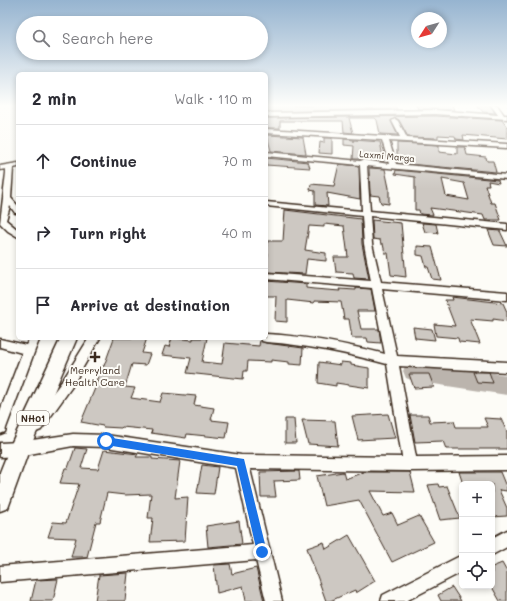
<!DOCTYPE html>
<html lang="en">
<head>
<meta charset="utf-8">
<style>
  body { margin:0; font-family:Mali,sans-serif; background:#f2f2f3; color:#2b2b33 }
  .controls { position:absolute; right:12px; bottom:12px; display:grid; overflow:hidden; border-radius:6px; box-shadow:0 2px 6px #0003 }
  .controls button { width:36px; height:36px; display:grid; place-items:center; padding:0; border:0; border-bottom:1px solid #e1e1e2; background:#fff; color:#2b2b33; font:20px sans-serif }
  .compass { position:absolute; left:411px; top:12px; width:36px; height:36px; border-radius:50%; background:#fff; box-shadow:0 2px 6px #0003; rotate:234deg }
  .stop { position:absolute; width:12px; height:12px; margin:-9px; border:3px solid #1a73e8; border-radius:50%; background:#fff }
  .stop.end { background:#1a73e8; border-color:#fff; box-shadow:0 1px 4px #0008 }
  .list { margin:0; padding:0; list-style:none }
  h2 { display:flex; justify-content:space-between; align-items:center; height:52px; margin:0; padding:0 16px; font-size:17px }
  h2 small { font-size:13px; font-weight:400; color:#7c7c81 }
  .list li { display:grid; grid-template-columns:26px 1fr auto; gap:12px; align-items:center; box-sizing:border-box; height:72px; padding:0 16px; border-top:1px solid #e1e1e2 }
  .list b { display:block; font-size:15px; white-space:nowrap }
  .list em { font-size:13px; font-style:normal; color:#7c7c81 }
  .icon { flex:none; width:22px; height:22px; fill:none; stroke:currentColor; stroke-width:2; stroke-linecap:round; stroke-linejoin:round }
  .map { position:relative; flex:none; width:507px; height:601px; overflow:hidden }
  .search { position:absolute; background:#fff; box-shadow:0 2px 6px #0003; left:16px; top:16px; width:252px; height:44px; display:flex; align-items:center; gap:10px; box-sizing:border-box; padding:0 14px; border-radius:22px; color:#7c7c81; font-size:15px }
  .panel { position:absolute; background:#fff; box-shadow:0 2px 6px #0003; left:16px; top:72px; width:252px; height:268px; border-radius:6px }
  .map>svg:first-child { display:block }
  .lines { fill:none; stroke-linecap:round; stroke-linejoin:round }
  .river { fill:#bbb4ad; fill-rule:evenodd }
  .building { fill:#cdc8c2; stroke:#3b2a1e; fill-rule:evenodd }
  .minor-casing { stroke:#3b2a1e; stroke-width:3 }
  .highway-casing { stroke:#3b2a1e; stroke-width:3 }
  .minor { fill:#fdfcf7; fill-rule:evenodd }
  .highway { fill:#fdfcf7; fill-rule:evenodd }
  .route { fill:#1a73e8 }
  .poi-dot { fill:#3b2a1e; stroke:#fdfcf7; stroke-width:1.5 }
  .labels { text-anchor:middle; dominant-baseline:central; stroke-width:4; stroke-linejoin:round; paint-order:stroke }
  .far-street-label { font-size:9px; fill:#3b2a1e; stroke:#fdfcf7 }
  .shield { fill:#fdfcf7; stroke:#75695f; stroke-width:1 }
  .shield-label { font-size:9px; font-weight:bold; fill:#3b2a1e }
  .poi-label { font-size:10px; fill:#3b2a1e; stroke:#fdfcf7 }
</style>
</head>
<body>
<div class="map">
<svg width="507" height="601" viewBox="0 0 507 601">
  <rect width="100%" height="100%" fill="#fdfcf7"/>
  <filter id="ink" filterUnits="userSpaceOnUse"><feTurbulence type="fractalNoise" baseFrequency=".025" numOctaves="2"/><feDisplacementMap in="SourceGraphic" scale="8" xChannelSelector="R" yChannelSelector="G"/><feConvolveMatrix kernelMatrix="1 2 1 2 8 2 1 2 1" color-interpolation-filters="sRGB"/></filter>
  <g filter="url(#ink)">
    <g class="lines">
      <path class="river" d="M414 361 507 375V395L414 381 406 378 403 371 406 364Z"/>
    </g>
    <g class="building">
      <path d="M266 105 331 106 379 105 395 106 397 109 266 112Z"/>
      <path d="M416 105H452L454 110 418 109Z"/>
      <path d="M477 105H490L495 113 483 112Z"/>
      <path d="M435 116 502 120 507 127V139L463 135 464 140 456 139 455 136 438 135V138L408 137 399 120 396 118 391 121 398 135 380 134 377 120 375 118H349L353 133 344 132 343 121H280V128H267L266 122V118Z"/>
      <path d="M267 135 303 137 306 154 271 151Z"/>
      <path d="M324 138H332V154L319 153 320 142 324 143Z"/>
      <path d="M344 139 354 140V143V140L380 142 384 162 363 159H353L354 146 344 145Z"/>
      <path d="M397 143 439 145V152L457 154V147H465L467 155 486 157 487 161H493L496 172 397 163Z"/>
      <path d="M266 158 308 162 310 168 266 165Z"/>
      <path d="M339 164 359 166 360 199 327 193 328 206 315 205V191L310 190 311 184 334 186Z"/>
      <path d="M369 168 385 169 389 188V204L381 203 379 196 370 195Z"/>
      <path d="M396 170 498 180 499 183 488 181 489 185H485L491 203H495L501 220H485L483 215 430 208 433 215 420 214 419 210H415V177L395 174ZM442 179 464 183 469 200 446 196Z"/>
      <path d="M285 210 361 219 362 244 369 279 354 278 353 273 336 272 334 257H348L344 226 324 224V227L309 226 305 250 326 253V261L307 259 305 274 266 272 268 253H266V249L268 241H283Z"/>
      <path d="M372 220 401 223 406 277 391 275 388 253H385L383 244H381L380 240 373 239Z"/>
      <path d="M422 223 436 224 438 233 425 232Z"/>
      <path d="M488 230 500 231 507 246 494 245Z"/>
      <path d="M417 246 432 247 441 280 432 279 428 267H426L423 256 417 255Z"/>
      <path d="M266 281 306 284V288L314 289 340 291 339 289 356 290V288L371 289 375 311H357L361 329H379L381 343 368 342 367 338H352L349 319H344L341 302 314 301V303L287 300V322L275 321 276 296H266Z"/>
      <path d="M452 297 503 303 507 312V321L493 319V321L470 319 480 344 459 342 458 338 436 336 434 324 455 326 445 300H453Z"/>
      <path d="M413 327 432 329 435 340 415 338Z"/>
      <path d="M114 338H147L142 353 150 354 146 365 132 364 125 387 135 388 131 398 160 402 163 393 196 396 194 405 214 408 211 420 229 422 226 438 187 434 186 438 151 433 152 430 122 427 121 428 103 427V426L81 422 98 381H96L102 366H104Z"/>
      <path d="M172 338 193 340V338H207L202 362 222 364 225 343 259 346 260 340 266 343 303 348 302 365 289 364V362L271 360V362L248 361 247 371H244L243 379 187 373 191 358 162 355 165 346 169 347Z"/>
      <path d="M319 362 341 365V362L351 363V365L369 368V388L336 383V386L318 383Z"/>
      <path d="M473 372H489L493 383 477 382Z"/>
      <path d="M409 374H429L434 387 414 388Z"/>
      <path d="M388 414 395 438 358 440 352 416Z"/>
      <path d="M410 415H428L430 422 454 421 456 427H488L484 418 501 419 507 432V449H446L443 441 415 442Z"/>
      <path d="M285 419H294L296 443H285Z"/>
      <path d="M302 420 335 421 338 446 308 444Z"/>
      <path d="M75 448 87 449 81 468 98 469 104 450 138 454 136 457H152V459L180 461 175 498 188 497 185 541 150 542 153 518H148L151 494 125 495 107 493 100 522H96L87 557H71L76 538 48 537 53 522 66 523 79 484 60 483 65 468H68Z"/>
      <path d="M202 465 218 467 214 494 197 493Z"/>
      <path d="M299 471 300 480 274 481 276 497H261L260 472Z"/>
      <path d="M343 472 345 479 364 472H410L415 492 370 491 383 516 392 513 398 525 419 516 434 542 392 562 359 500 324 506 317 476Z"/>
      <path d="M459 472H500L507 489V491L499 490 507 508V516L492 517V484H463Z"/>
      <path d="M438 484 439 487 447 486 460 518 440 520 428 485Z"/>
      <path d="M239 521 242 544 208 547 206 526Z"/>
      <path d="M349 535 375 581 356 593 355 590 330 601H326L307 548 324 542 326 549Z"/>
      <path d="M502 563 507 572V601H500L492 587V567Z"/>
      <path d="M230 564 232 574 256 568 264 601H246L243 586 217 593 214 565Z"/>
      <path d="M128 573 125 601H95L99 575Z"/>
      <path d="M58 579 53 601H31L36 580Z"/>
      <path d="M452 587 461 601H441L438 595Z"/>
    </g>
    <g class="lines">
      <defs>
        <g id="minor">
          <path d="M491 105H497L504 115H507V119L435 114 266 117V113L435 110 498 115Z"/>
          <path d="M395 119 398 121 407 138 507 144V148L389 141 396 164 507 175V179L367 166 370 211 507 224V230L370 216 372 244 381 282 507 292V300L382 289 397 356 507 362V372L399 366 416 457 507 456V470L410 471 250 469 282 601H266L256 560 0 582V566L253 545 236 468 106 447 73 446 19 456 0 457V443L19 442 73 434 106 435 241 455 402 457 387 364C346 353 308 345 266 342L262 341 261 338H266V334C307 336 345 344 385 354L372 288 266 279V273L371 281 364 244 362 216 266 206V202L362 211 360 165 266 156V152L360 161 363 160 389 164 382 140 266 133V129L400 137 392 121Z"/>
          <path d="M18 163V167L13 168 11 198 18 206V213H15L10 206 6 220 18 230V237L8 231 0 223 6 173V169L0 170V166Z"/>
          <path d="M30 338H40L35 350 6 428 5 432 0 434V411L22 353 0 347V339L26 345Z"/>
          <path d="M89 338H100L71 388 41 430 36 432 31 430 30 426 31 422 63 380Z"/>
          <path d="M507 530V547L492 555V538Z"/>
          <path d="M462 555V572L406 601H381L383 595Z"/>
        </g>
        <path id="highway" d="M61 338H77L29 450 8 508 0 511V472L12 442Z"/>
      </defs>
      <use href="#minor" class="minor-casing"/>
      <use href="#highway" class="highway-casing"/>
      <use href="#minor" class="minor"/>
      <use href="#highway" class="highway"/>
    </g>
  </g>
  <linearGradient id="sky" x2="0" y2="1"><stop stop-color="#96b4d0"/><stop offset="0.56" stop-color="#fefefb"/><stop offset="1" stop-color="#fefefb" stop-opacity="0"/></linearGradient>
  <rect width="507" height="189" fill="url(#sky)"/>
  <path class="route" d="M106 437 244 459 267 552 266 556 262 557 258 556 257 552 237 466 106 445 103 444 102 441 103 438Z"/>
  <path class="poi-dot" d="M93 351h4v4h4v4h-4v4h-4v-4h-4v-4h4z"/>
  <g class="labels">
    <g class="far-street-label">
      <text transform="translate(387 156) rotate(5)">Laxmi Marga</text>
    </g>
    <rect class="shield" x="17" y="411" width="32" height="14" rx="3"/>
    <g class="shield-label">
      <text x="33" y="418">NH01</text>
    </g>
    <g class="poi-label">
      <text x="95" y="370">Merryland<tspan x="95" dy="12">Health Care</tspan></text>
    </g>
  </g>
</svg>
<div class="controls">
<button>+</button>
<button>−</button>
<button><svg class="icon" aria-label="locate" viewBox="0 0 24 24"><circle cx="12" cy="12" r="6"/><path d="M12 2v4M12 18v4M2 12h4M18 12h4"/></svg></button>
</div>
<svg class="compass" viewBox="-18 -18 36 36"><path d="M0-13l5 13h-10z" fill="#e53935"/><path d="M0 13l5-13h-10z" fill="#7c7c81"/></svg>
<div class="stop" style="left:106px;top:441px"></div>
<div class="stop end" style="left:262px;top:552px"></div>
<div class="search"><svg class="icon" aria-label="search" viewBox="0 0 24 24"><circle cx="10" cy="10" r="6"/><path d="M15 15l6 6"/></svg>Search here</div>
<section class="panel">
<h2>2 min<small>Walk · 110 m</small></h2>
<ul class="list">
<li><svg class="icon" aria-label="ahead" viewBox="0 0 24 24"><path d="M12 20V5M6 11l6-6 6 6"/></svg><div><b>Continue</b></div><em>70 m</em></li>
<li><svg class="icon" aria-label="right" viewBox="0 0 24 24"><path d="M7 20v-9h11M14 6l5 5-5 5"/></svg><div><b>Turn right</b></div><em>40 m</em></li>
<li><svg class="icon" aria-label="arrive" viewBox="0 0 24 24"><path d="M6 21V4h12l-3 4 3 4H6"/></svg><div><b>Arrive at destination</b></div></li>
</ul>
</section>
</div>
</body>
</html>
